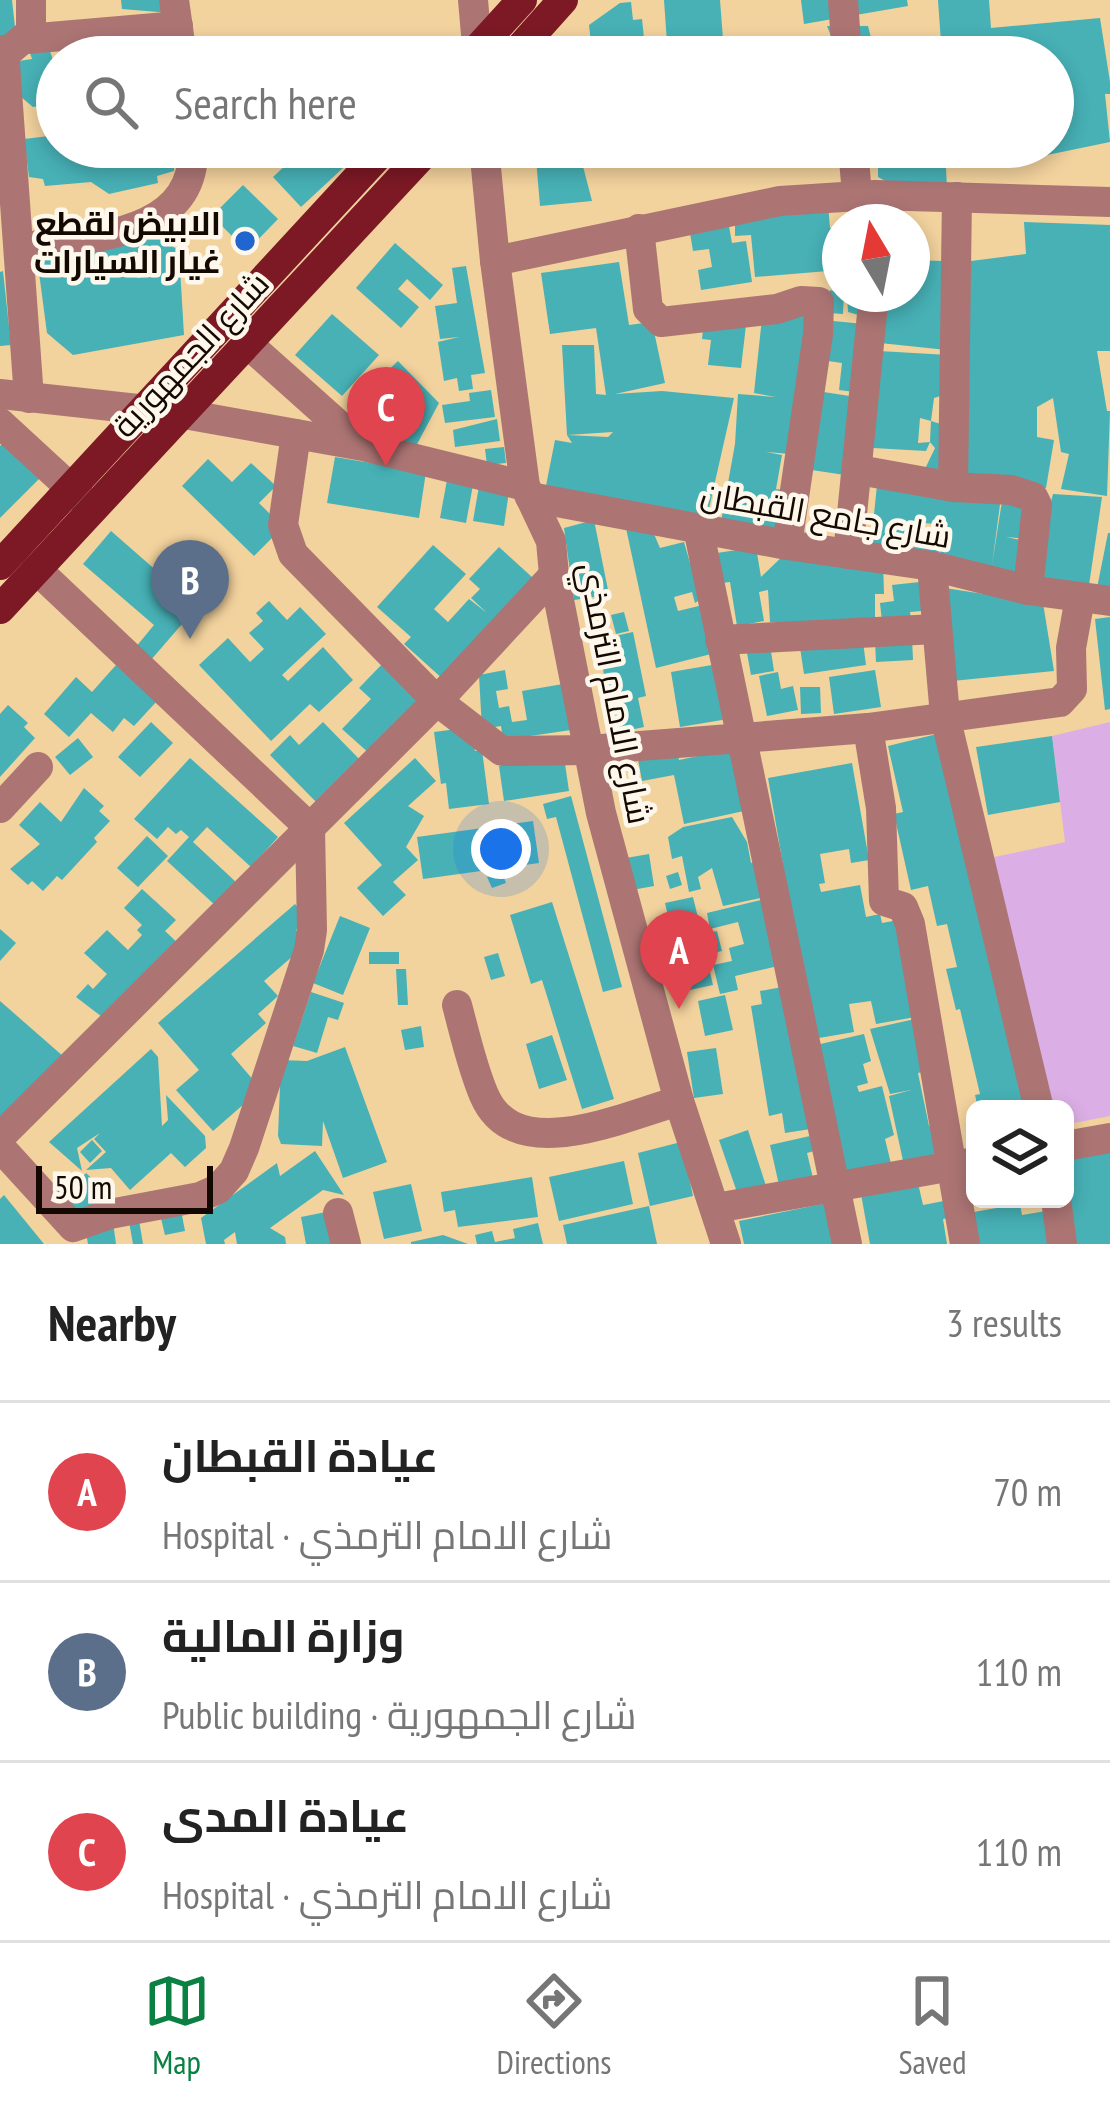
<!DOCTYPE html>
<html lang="en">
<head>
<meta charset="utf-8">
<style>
  body { margin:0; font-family:"PT Sans Narrow",Cairo,sans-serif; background:#f6f6f6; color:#222 }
  .controls { position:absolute; right:36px; bottom:36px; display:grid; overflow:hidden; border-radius:18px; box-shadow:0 6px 18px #0003 }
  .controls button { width:108px; height:108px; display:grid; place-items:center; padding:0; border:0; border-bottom:3px solid #e0e0e0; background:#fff; color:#222; font:60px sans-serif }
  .compass { position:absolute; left:822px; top:204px; width:108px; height:108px; border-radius:50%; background:#fff; box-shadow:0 6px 18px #0003; rotate:350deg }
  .scale { position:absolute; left:36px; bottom:30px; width:177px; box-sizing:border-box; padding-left:12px; border:6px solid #140900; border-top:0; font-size:33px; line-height:42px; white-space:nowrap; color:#140900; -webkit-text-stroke:9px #fdf7ec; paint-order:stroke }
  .you { position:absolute; left:501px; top:849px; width:42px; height:42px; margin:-30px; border:9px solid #fff; border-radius:50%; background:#1a73e8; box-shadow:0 0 0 18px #1a73e833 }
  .badge { display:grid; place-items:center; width:78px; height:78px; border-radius:50%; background:#0b8043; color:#fff; font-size:39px; font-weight:700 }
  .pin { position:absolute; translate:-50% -99px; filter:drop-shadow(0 3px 6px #0008) }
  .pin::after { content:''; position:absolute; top:63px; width:42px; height:36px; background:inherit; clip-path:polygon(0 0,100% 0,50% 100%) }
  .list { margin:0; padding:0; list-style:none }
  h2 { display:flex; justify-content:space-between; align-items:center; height:156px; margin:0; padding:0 48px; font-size:51px }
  h2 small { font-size:39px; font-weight:400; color:#767676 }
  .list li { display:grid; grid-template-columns:78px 1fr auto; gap:36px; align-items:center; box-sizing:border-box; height:180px; padding:0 48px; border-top:3px solid #e0e0e0 }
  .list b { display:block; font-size:45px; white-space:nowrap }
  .list p { margin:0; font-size:39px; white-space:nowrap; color:#767676 }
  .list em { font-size:39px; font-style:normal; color:#767676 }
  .icon { flex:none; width:66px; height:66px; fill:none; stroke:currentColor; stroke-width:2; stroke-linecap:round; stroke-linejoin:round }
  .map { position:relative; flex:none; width:1110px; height:1244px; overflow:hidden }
  .search { position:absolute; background:#fff; box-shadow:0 6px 18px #0003; left:36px; right:36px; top:36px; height:132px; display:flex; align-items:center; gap:30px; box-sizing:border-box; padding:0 42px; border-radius:66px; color:#767676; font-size:45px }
  .sheet { height:696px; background:#fff }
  nav { display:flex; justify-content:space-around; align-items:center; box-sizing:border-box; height:168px; border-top:3px solid #e0e0e0; background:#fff; font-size:33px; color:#767676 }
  nav a { display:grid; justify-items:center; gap:6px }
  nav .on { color:#0b8043 }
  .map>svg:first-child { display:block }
  .green { fill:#dbafe5 }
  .building { fill:#47b1b6; fill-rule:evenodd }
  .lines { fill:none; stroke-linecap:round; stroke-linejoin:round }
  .minor { stroke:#ac7574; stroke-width:30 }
  .major { stroke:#7c1925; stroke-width:30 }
  .poi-dot { fill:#2165d0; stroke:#fdf7ec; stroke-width:4.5 }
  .labels { text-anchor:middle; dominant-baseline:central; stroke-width:9; stroke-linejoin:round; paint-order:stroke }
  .poi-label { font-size:33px; font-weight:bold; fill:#140900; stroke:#fdf7ec; text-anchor:end }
  .street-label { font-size:33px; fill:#140900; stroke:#fdf7ec }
</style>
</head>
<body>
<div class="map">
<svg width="1110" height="1244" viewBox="0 0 1110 1244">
  <rect width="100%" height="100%" fill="#f2d29d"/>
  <path class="green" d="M1110 722V1116L1069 1124 1065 1122V1109H1040L985 859 1065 842 1052 736Z"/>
  <g class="building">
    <path d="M0 0H12L16 36 0 38Z"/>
    <path d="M121 0H169L170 13 122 9Z"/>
    <path d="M664 0H720L723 39 710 40 711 57H668Z"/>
    <path d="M801 0H907L908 6 804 24Z"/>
    <path d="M938 0H989L991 28 1100 18 1110 82V94H1105L1110 142 1023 160 1022 147H1053V57H942Z"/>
    <path d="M631 2 633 20 642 19 646 57H580V50L591 43 589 25 620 3Z"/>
    <path d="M827 26H868L876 57H776L774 42 831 36Z"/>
    <path d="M88 41 144 42 160 57H82L81 51 91 50Z"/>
    <path d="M49 48 54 63 57 57V103L33 107 21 97 19 61 32 59 29 50Z"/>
    <path d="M57 135V147H175L174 171 157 176 158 183 109 194 91 182 45 186 43 179 29 177 24 139Z"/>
    <path d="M305 147H349L357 155 301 207 273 177Z"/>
    <path d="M535 147H578L592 201 540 206Z"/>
    <path d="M660 147H740V155L661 160Z"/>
    <path d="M858 147H945L947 188 900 189 878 177V155H858Z"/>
    <path d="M243 185 278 219 247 251 212 216Z"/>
    <path d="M828 204 830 228H840V270L755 277 751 235 735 236V214Z"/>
    <path d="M727 215 732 243 746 241 752 282 701 290 698 270 712 267 709 249 693 251 688 221Z"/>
    <path d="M1024 222 1110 225V351H1097L1107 411H1110L1107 496 1061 489 1069 454 1061 452 1053 398 1037 407V437L1054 440 1046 488 956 473 971 261 1026 254Z"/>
    <path d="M150 230 179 251 184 335 73 355 47 333 36 250Z"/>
    <path d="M395 243 443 285 430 300 407 279 398 289 419 307 401 328 356 288Z"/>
    <path d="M912 260 943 261 947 350 880 343 891 294H912Z"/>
    <path d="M619 262 629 325 652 322 665 383 615 394 662 391 734 398 705 526 544 496 555 440 572 443 567 435 608 437 613 432 567 435 562 345H594L596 394 606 395 596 328 550 334 541 273Z"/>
    <path d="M466 266 485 373 471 375 473 389 459 391 457 378 444 381 438 342 459 337 440 339 435 306 457 303 452 268Z"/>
    <path d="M3 271 11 345 0 346V272Z"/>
    <path d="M830 290 844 294 843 314 829 313Z"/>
    <path d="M847 294H869V318L848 312Z"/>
    <path d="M809 309 791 454 766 452 782 455 776 489 784 490 778 530 721 522 735 444 738 394 776 397 754 393 762 318Z"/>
    <path d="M332 314 379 355 342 396 295 355Z"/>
    <path d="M704 320 746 325 741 368 708 365 711 340 702 339Z"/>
    <path d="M823 320 864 324 862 393 839 390 842 363 828 361Z"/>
    <path d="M879 351 948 355 947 394 934 398 931 421 944 425 943 469H925L935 448 930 442 926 451 873 448ZM920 418 931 421 930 442 918 443Z"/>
    <path d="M398 361 439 403 415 448 403 442 407 431 386 422 361 396Z"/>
    <path d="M491 390 495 417 445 423 442 405 470 401 469 393Z"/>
    <path d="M817 391 856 397 845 475 805 469Z"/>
    <path d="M497 419 500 441 455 447 453 430Z"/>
    <path d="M8 438 44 474 0 518V446Z"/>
    <path d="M504 447 506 463 487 465 485 449Z"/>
    <path d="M335 457 426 472 419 518 327 503Z"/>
    <path d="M208 459 232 482 251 463 276 486 259 503 283 527 254 556 182 486Z"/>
    <path d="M447 480 473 485 466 523 440 518Z"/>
    <path d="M877 485 1001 497 992 565 1002 501 1032 505 1028 539 1006 537 1030 542 1027 579 938 560 947 525 912 522 908 557 870 553Z"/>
    <path d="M479 486 509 491 504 526 473 521Z"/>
    <path d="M1053 494 1102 497 1088 592 1036 584 1041 539Z"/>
    <path d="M594 520 609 595 574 600 564 528Z"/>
    <path d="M651 527 660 548 684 542 690 563 696 564 702 598 695 603 692 592 674 597 678 611 703 605 715 653 656 668 626 528Z"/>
    <path d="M916 527 942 531 938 560 912 556Z"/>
    <path d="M111 531 190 600 181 610 189 616 150 661 135 648 154 625 83 564Z"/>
    <path d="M1108 533H1110V589L1097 588Z"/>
    <path d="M433 545 466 574 434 609 448 622 469 599 487 613 471 598 480 589 469 579 499 547 533 578 444 680 404 644 411 637 377 607Z"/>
    <path d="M756 547 761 577 787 552 883 561 884 594H875V624L770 622 768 590 759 592 764 621 737 626 730 582 722 583 717 553Z"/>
    <path d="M929 581 933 610 910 612 911 619 882 622 880 603 894 601 892 585Z"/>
    <path d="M945 588 1043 603 1054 671 952 681Z"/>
    <path d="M269 601 287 620 300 607 326 634 282 675 288 681 323 647 353 680 319 712 310 704 271 741 199 665 228 638 250 662 264 649 249 633 263 621 256 613Z"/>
    <path d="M624 612 629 631 616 634 611 615Z"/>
    <path d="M1110 617V709L1105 710 1095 619Z"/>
    <path d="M633 632 646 696 638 698 644 727 616 733 597 640Z"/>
    <path d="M769 638 774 671 751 675 745 642Z"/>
    <path d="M912 638 913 660 876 662 875 640Z"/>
    <path d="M799 641 863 642 866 665 804 674Z"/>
    <path d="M387 659 426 696 370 754 342 729 371 699 359 688Z"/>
    <path d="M718 664 734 718 680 727 671 672Z"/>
    <path d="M116 665 157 701 134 726 124 718 113 732 91 713 69 737 44 714 76 677 92 692Z"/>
    <path d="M505 670 508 689 496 691 499 708 509 706 512 722 527 720 522 691 563 684 571 730 503 740 501 726 482 729 479 675Z"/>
    <path d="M875 670 881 707 834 714 829 677Z"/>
    <path d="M778 672 781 689 793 686 798 710 767 716 759 676Z"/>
    <path d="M800 687H820L821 713 801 714Z"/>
    <path d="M8 705 28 723 24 727 35 738 0 777V714Z"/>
    <path d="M151 722 173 743 140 777 118 757Z"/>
    <path d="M323 722 363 763 319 805 270 755 290 735 299 745Z"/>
    <path d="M472 727 475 751 482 750 489 804 449 809 446 783 441 784 434 732Z"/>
    <path d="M941 733 1028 1109H978L975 1095 980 1094 960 1009 956 1010 946 969 957 967 947 924 937 926 928 886 911 890 894 814 903 812 888 746Z"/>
    <path d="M1052 736 1060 802 988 815 976 747Z"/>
    <path d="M78 738 93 757 70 775 55 757Z"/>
    <path d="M676 746 679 760 731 749 744 811 684 824 674 775 642 781 637 754Z"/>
    <path d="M564 757 569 791 504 801 499 766Z"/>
    <path d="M190 758 278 837 251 867 207 827 193 842 237 883 216 906 167 861 189 837 181 830 176 834 168 827 157 839 134 819Z"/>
    <path d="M415 758 436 781 408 806 424 816 406 847 418 860 393 882 406 895 383 916 357 888 382 865 344 823Z"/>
    <path d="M852 763 869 860 851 863 849 849 820 854 825 883 819 884 821 892 860 885 866 917 880 914 882 923 904 919 921 1016 876 1024 871 1001 849 1004 854 1032 813 1039 768 778Z"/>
    <path d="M84 788 104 806 99 811 110 821 94 838 97 842 62 880 57 876 43 891 32 881 28 885 10 869 40 844 19 825 40 802 61 822Z"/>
    <path d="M571 796 622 987 603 992 556 817 547 819 543 804Z"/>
    <path d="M732 817 747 842 751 863 761 860 770 896 723 906 712 868 698 877 701 889 689 892 682 856 672 859 668 837 683 827Z"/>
    <path d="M533 821 539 863 423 879 417 837Z"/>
    <path d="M147 836 168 856 138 887 117 868Z"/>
    <path d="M649 854 654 886 632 890 626 858Z"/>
    <path d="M502 872 506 883 492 888 487 877Z"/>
    <path d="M678 872 682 885 670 889 666 876Z"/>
    <path d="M142 889 176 920 165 931 182 947 110 1023 76 997 88 984 93 989 107 974 84 953 107 930 128 950 142 935 137 930 142 925 124 908Z"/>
    <path d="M693 897 702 934 717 931 722 951 706 955 713 985 685 991 665 903Z"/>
    <path d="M769 898 787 964 735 976 738 990 720 994 713 965 732 961 729 948 744 944 738 922 710 929 707 913Z"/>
    <path d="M552 902 614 1099 582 1109 542 980 531 984 510 915Z"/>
    <path d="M295 904 308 920 296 930 308 943 264 981 278 996 258 1014 266 1023 231 1054 261 1089 213 1131 176 1090 199 1070 158 1023Z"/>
    <path d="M340 916 370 928 343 995 313 983Z"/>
    <path d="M0 929 16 943 0 961Z"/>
    <rect x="369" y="952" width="30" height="12"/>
    <path d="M498 953 505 976 491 980 484 957Z"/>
    <path d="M396 969H406L408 1005H398Z"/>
    <path d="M793 985 817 1128 785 1133 782 1113 769 1116 751 1006 762 1004 760 991Z"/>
    <path d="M311 992 344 1003 338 1020 328 1017 317 1053 293 1046Z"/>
    <path d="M725 995 733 1030 705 1036 698 1001Z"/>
    <path d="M0 1001 64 1057 0 1130Z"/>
    <path d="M924 1017 935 1069 918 1073 929 1126 940 1124 948 1160 905 1170 889 1096 911 1090 890 1094 870 1029Z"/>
    <path d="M421 1026 424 1047 405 1050 401 1030Z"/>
    <path d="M864 1034 871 1061 863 1064 868 1083 857 1086 859 1092 882 1086 894 1135 885 1139 893 1172 842 1184 816 1045Z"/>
    <path d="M552 1035 567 1080 539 1089 526 1044Z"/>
    <path d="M345 1047 387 1162 343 1178 323 1121 322 1146 281 1144 278 1136 281 1060 307 1061Z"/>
    <path d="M716 1048 723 1094 694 1098 687 1052Z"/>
    <path d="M151 1049 158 1057 162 1126 168 1120 166 1095 205 1136 206 1148 185 1167 171 1153 130 1190 111 1168 86 1170 106 1152 94 1139 100 1133 77 1148 82 1171 49 1142Z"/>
    <path d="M748 1130 767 1189 739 1198 719 1140Z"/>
    <path d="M810 1136 814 1151 807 1153 813 1178 779 1185 770 1145Z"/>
    <path d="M92 1140 102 1151 90 1163 80 1152Z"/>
    <path d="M681 1142 693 1196 650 1206 638 1153Z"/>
    <path d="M1110 1146V1244H1068L1065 1155Z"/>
    <path d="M315 1151 344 1195 323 1190 270 1228 285 1237 286 1244H237L235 1232 224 1240 225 1244H206L201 1218 277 1163 280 1176Z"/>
    <path d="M624 1161 633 1204 559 1221 549 1177Z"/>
    <path d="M86 1173 110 1195 83 1225 59 1204Z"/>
    <path d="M532 1177 538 1217 458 1227 455 1210 444 1212 441 1192Z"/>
    <path d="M918 1183 923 1205 949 1200 953 1217 943 1219 947 1244H870L861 1194Z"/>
    <path d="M411 1184 422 1231 384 1239 373 1192Z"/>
    <path d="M4 1195 44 1244H0V1199Z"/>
    <path d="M827 1203 835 1244H744L739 1221Z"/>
    <path d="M1020 1204 1022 1215 1046 1211 1052 1244H974L968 1213Z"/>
    <path d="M180 1205 185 1231 165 1235 159 1210Z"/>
    <path d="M649 1206 657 1244H567L563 1225Z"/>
    <path d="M331 1211 338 1244H306L301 1217Z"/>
    <path d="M138 1214 143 1244H133L128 1216Z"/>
    <path d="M113 1222 116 1244H88L85 1226Z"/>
    <path d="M538 1223 543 1244H477L475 1235 492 1231 495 1242 515 1238 513 1229Z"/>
    <path d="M443 1235 468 1244H411V1242Z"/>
  </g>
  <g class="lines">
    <g class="minor">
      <path d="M174 0 182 57"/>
      <path d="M473 0 478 57"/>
      <path d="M843 0 847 57"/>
      <path d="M27 39 178 26"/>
      <path d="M11 49 31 32V0"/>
      <path d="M4 50 29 398"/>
      <path d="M484 147 495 261 525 486 551 541 554 575 601 813 679 1101 726 1244"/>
      <path d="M853 147 857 195"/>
      <path d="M639 229 648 309 661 322 777 309 801 301 819 302 818 334 787 545"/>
      <path d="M19 248C85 237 196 239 193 147"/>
      <path d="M495 261 780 201 875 195 1110 202"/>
      <path d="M249 345 361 445"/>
      <path d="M0 394 184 414 363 446 525 486"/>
      <path d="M0 423 88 504"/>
      <path d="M296 434 283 525 293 554 437 701 502 751 589 750 868 728 1060 702 1072 689 1071 648 1080 598"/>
      <path d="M859 470 953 487 1011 490 1033 497 1037 505 1028 590"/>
      <path d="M953 487 957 197"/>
      <path d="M530 497 787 545 932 566 1028 590 1110 601"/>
      <path d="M698 528 847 1244"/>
      <path d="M848 554 874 294"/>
      <path d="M932 566 945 716 1039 1109"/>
      <path d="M720 640 936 629"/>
      <path d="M868 728 881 808 884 901 903 907 910 924 965 1244"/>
      <path d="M0 808 38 767"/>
      <path d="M457 1005C465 1035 472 1067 484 1095 515 1168 624 1116 679 1101"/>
      <path d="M0 1137 437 701 554 575"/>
      <path d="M1065 1146 1110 1138"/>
      <path d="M0 1147 73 1227 110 1214 200 1197 218 1189 234 1171 244 1148 309 950 312 930 310 828 36 569"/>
      <path d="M1056 1199 1062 1244"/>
      <path d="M716 1208 975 1162"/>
      <path d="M338 1213 346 1244"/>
    </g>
    <g class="major">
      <path d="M470 57 522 0"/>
      <path d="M512 57 563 0"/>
      <path d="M0 565 386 147"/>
      <path d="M0 609 430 147"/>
    </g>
  </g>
  <circle class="poi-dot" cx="245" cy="241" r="12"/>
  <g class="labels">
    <g class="poi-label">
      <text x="221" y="222">الابيض لقطع<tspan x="221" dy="38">غيار السيارات</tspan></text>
    </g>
    <g class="street-label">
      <text transform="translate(190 354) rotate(-47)">شارع الجمهورية</text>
      <text transform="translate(826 514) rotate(10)">شارع جامع القبطان</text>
      <text transform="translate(616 693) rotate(79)">شارع الامام الترمذي</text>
    </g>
  </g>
</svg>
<div class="controls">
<button><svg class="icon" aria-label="layers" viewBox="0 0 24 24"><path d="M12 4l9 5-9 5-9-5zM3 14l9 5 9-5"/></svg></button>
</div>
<svg class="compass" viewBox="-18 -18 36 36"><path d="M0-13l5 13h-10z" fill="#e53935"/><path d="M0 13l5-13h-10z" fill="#767676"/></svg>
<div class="scale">50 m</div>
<div class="you"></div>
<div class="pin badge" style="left:679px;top:1009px;background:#e0444e">A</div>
<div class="pin badge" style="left:190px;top:639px;background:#5c6f8a">B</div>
<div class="pin badge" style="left:386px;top:466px;background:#e0444e">C</div>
<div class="search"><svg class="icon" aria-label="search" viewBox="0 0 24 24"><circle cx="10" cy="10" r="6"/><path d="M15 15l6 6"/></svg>Search here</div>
</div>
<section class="sheet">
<h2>Nearby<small>3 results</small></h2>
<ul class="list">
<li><span class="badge" style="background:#e0444e">A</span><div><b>عيادة القبطان</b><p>Hospital · شارع الامام الترمذي</p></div><em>70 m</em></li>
<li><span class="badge" style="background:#5c6f8a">B</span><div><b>وزارة المالية</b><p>Public building · شارع الجمهورية</p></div><em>110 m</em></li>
<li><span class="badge" style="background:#e0444e">C</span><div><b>عيادة المدى</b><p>Hospital · شارع الامام الترمذي</p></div><em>110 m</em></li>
</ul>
</section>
<nav>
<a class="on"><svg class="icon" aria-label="map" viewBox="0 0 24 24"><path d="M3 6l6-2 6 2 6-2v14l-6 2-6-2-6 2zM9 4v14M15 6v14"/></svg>Map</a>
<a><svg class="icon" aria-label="directions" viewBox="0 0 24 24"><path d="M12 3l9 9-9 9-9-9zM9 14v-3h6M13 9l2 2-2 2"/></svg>Directions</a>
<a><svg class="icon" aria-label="saved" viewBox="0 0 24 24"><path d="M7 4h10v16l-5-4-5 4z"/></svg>Saved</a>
</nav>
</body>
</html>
